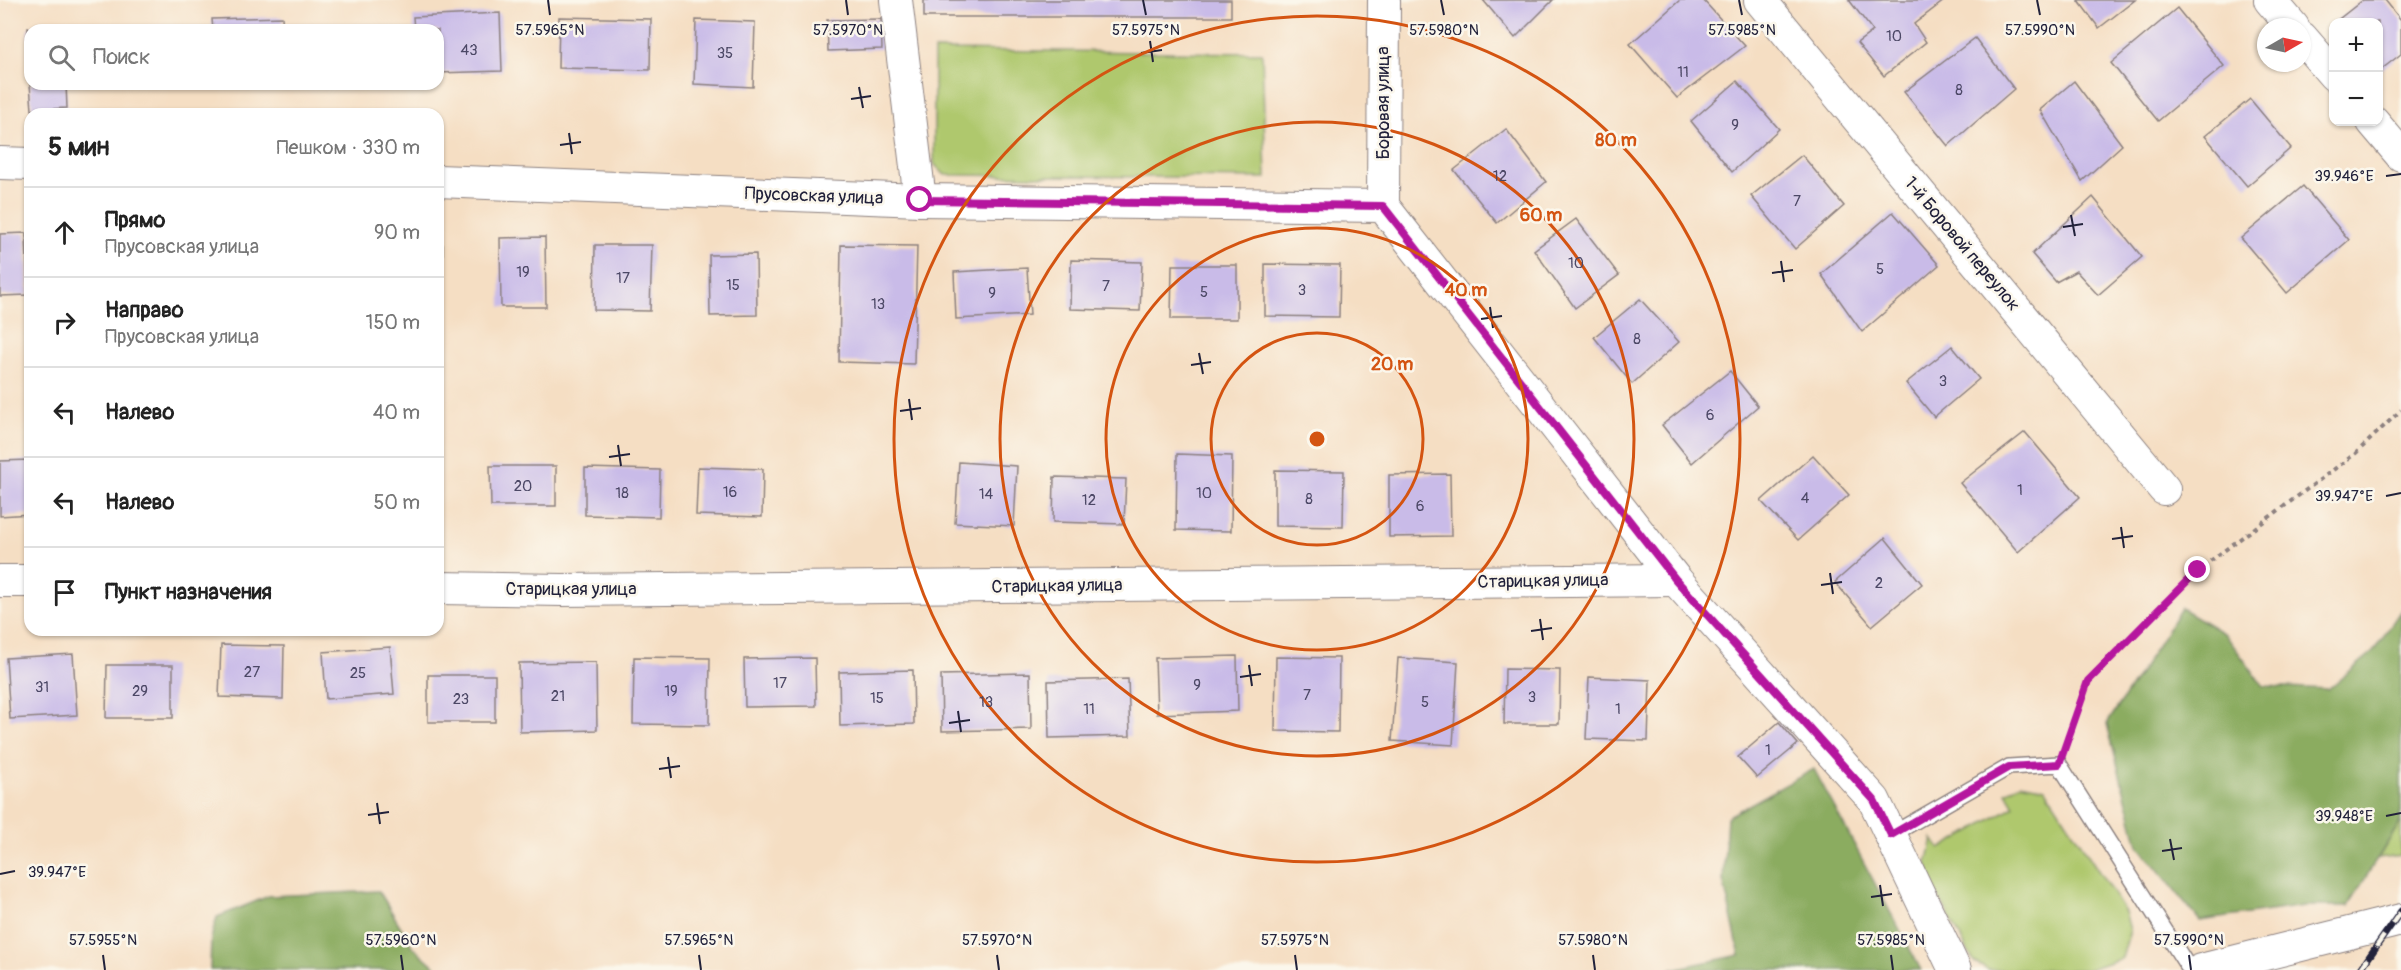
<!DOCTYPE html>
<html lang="ru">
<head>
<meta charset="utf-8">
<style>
  body { margin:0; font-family:Pangolin,sans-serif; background:#f2f2f2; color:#222 }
  .controls { position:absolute; right:18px; top:18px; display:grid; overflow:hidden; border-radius:12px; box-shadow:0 2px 4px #0004 }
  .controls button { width:54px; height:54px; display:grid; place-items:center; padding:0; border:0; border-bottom:2px solid #e0e0e0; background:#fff; color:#222; font:30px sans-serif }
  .compass { position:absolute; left:2257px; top:18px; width:54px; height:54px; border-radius:50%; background:#fff; box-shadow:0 2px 4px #0004; rotate:81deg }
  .stop { position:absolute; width:18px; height:18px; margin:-14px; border:4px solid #b5179e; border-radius:50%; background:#fff }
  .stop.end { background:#b5179e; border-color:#fff; box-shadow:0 2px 6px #0008 }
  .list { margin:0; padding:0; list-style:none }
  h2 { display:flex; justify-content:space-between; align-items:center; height:78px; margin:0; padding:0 24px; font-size:26px }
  h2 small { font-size:20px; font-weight:400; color:#767676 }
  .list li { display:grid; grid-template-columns:39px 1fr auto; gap:18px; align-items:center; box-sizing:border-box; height:90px; padding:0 24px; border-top:2px solid #e0e0e0 }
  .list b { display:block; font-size:22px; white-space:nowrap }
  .list p { margin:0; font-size:20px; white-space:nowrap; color:#767676 }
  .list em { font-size:20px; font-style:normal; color:#767676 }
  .icon { flex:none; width:33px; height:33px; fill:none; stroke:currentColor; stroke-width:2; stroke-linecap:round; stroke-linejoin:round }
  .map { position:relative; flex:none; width:2401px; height:970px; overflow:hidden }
  .search { position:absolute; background:#fff; box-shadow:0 2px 4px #0004; left:24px; top:24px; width:420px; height:66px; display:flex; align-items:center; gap:15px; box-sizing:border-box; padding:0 21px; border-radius:18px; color:#767676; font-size:22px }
  .panel { position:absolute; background:#fff; box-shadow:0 2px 4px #0004; left:24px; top:108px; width:420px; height:528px; border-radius:18px }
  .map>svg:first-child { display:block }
  .green { fill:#afc86d; stroke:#687554; stroke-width:1.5 }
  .forest { fill:#8bac60; stroke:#56674e; stroke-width:1.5 }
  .building { fill:#c9bbe8 }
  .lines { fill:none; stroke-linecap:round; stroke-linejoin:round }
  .lane-casing { stroke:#8c807f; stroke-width:18 }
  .street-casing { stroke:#8c807f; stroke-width:34 }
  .path { stroke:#8c807f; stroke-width:4; stroke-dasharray:4.5 4.5; stroke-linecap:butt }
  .lane { stroke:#fff; stroke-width:15 }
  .street { stroke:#fff; stroke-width:32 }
  .rail-casing { stroke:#22223b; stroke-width:7 }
  .rail { stroke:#fbf7ec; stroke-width:4.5; stroke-dasharray:14; stroke-linecap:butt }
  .route { stroke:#b5179e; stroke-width:8 }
  .ticks { fill:none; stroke:#22223b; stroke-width:2 }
  .ring { fill:none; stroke:#d45411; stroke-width:3 }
  .labels { text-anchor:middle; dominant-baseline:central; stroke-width:5; stroke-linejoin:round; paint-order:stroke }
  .number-label { font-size:15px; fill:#4c4866 }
  .street-label { font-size:18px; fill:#22223b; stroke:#fbf7ec }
  .ticks-label { font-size:15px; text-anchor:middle; fill:#22223b; stroke:#fbf7ec; stroke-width:5; stroke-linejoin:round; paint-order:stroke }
  .centre { fill:#d45411; stroke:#fbf7ec; stroke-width:3 }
  .ring-label { font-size:18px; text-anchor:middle; font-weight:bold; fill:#d45411; stroke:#fbf7ec; stroke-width:5; stroke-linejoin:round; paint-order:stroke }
</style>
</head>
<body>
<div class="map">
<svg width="2401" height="970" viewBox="0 0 2401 970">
  <rect width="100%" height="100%" fill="#fbf7ec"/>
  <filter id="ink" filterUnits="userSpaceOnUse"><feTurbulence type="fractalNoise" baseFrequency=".0167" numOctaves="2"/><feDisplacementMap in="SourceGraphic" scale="12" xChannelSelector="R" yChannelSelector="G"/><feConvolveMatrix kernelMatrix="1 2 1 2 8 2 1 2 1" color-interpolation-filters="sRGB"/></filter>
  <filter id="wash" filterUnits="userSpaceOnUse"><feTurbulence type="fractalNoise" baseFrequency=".008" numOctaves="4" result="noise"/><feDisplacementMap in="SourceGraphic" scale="24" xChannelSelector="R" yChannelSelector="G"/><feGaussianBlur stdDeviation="1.35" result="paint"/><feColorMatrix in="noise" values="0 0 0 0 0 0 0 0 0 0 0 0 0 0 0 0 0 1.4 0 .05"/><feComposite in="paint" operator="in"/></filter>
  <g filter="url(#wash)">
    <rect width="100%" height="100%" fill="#f5dec3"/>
    <g class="green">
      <path d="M934 50 1262 53 1266 178 945 175 934 164Z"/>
      <path d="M2021 783 2045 788 2125 912 2130 930 2122 958 2087 970H1988L1974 962 1933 887 1927 863 1933 839 1940 849 2014 806 2006 792Z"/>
      <path d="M2401 821V855L2378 858Z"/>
    </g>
    <g class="forest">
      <path d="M2181 608 2225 634 2263 686 2328 689 2373 652 2401 610V821L2348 906H2304L2200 921 2138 845 2107 724Z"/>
      <path d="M1814 769 1921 970H1668L1740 955 1723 880 1727 817Z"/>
      <path d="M379 891 412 946 439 970H210L211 938 217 917 269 896Z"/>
    </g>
    <g id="blocks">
      <g class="building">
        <rect x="924" y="0" width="307" height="17"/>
        <path d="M1483 0H1553L1515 38Z"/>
        <path d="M1680 0H1703L1745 46 1677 98 1630 44Z"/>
        <path d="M1849 0H1945L1914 24 1926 42 1884 76 1857 43 1873 31Z"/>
        <path d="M2078 0H2135L2099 28Z"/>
        <path d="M2363 0H2385L2401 20V54L2378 72V22H2335Z"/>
        <path d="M2177 8 2224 66 2158 121 2111 63Z"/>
        <path d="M500 13 502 71 438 73V30H414L413 17Z"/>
        <path d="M282 17 283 30H213L212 19Z"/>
        <path d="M559 17 651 19 650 70 558 68Z"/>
        <path d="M881 19 882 49 828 51 827 20Z"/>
        <path d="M696 20 755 22 753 87 694 84Z"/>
        <path d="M62 26 63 30H30V39L28 40V28Z"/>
        <path d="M1975 38 2014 89 1948 146 1904 92Z"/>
        <path d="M1737 81 1779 129 1732 172 1691 121Z"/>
        <path d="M2074 81 2122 145 2082 181 2040 110Z"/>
        <path d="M30 84H66L67 108 32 110Z"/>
        <path d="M2250 99 2291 148 2247 186 2205 136Z"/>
        <path d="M1506 129 1546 182 1497 223 1454 170Z"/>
        <path d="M1802 155 1844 206 1795 249 1751 196Z"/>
        <path d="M2303 186 2349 240 2287 293 2241 238Z"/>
        <path d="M2093 197 2142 257 2098 295 2076 271 2056 282 2032 254Z"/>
        <path d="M1893 212 1939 265 1862 332 1821 274Z"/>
        <path d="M1576 219 1619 275 1575 308 1534 250Z"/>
        <path d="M26 233 28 295 0 296V234Z"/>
        <path d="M545 237 546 307H501L500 238Z"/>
        <path d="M438 245H443L442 312H438Z"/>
        <path d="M595 245H652L650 311 594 310Z"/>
        <path d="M841 245 917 246 914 364 839 362Z"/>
        <path d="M756 254 757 315 710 316 709 255Z"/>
        <path d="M1071 260 1142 262 1140 311 1070 309Z"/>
        <path d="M1265 264 1340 265 1339 317 1265 316Z"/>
        <path d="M1172 265H1237V319H1171Z"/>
        <path d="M1027 268 1030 315 956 319 954 272Z"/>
        <path d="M1640 299 1679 342 1632 384 1594 337Z"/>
        <path d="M1952 346 1979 379 1934 417 1906 383Z"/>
        <path d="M1730 371 1758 406 1692 463 1662 425Z"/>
        <path d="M2025 432 2080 497 2018 552 1960 483Z"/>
        <path d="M1177 454 1232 456 1231 531 1176 530Z"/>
        <path d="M1813 455 1849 495 1798 540 1761 501Z"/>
        <path d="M30 460V514L0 516V461Z"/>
        <path d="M959 462 1017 466 1014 526 955 523Z"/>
        <path d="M490 466H556V506H491Z"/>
        <path d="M698 467 763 469 762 517 696 515Z"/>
        <path d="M585 468 660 470 659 517 585 515Z"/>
        <path d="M1275 470 1344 471 1343 527 1275 526Z"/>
        <path d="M1450 474 1451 536 1389 537V475Z"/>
        <path d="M1054 477 1126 479 1124 524 1053 522Z"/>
        <path d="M1885 538 1922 584 1872 626 1835 582Z"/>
        <path d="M221 645 284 646 283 699 219 697Z"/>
        <path d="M390 647 394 694 326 699 323 652Z"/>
        <path d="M73 654 77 715 10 719 6 658Z"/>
        <path d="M1237 656 1238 711 1157 714 1155 658Z"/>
        <path d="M634 657 710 658 709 725 633 724Z"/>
        <path d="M1276 657 1339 658 1338 732 1275 731Z"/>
        <path d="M815 658 816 706 745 707 744 659Z"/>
        <path d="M1398 658 1458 662 1453 745 1392 741Z"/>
        <path d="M596 662 597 730 520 732 519 663Z"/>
        <path d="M107 665H173V718H106Z"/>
        <path d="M1505 669 1560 670 1559 724H1504Z"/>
        <path d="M913 670 914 724 840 726 839 672Z"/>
        <path d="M1030 673 1031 729 942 731 941 675Z"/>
        <rect x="428" y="675" width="67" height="47"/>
        <path d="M1589 677 1650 680 1648 741 1586 739Z"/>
        <path d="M1128 679 1130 736 1049 738 1048 681Z"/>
        <path d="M1779 722 1798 744 1757 778 1738 757Z"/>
      </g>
    </g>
  </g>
  <g filter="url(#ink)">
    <use href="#blocks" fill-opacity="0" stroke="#8c807f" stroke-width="1.5"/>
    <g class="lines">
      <defs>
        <path id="lane" d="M1891 835 2009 767 2059 764 2190 970"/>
        <g id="street">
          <path d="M896 0 920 200"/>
          <path d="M1760 0 2164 489"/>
          <path d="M2270 0 2293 27"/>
          <path d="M2302 38 2334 75"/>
          <path d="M2373 122 2401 155"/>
          <path d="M0 163 30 164"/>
          <path d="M438 181 920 200 1383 206 1676 580 1874 800 1955 970"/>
          <path d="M1383 206 1384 0"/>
          <path d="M0 581H30"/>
          <path d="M438 588 562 590 1676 580"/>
          <path d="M2201 970 2401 920"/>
        </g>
      </defs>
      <use href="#lane" class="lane-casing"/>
      <use href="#street" class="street-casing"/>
      <path class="path" d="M2067 740 2088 681 2198 570 2356 453 2401 410"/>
      <use href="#lane" class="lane"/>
      <use href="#street" class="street"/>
      <defs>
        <path id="rail" d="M2360 970 2401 911"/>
      </defs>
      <use href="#rail" class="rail-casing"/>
      <use href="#rail" class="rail"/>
    </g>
  </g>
  <g class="lines" filter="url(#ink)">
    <path class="route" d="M920 200 1383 206 1676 580 1874 800 1891 835 2009 767 2059 764 2088 681 2198 570"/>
  </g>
  <path class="ticks" d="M548 0 550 15M846 0 848 15M1143 0 1146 15M1441 0 1444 15M1739 0 1742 15M2037 0 2040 15M1150 41 1153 62M1141 53 1162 50M859 87 863 108M851 99 871 96M569 133 572 154M560 145 581 142M2386 176 2401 174M2071 215 2075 236M2063 227 2083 224M1781 261 1784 282M1772 273 1793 270M1490 307 1493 328M1481 319 1502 316M1199 353 1203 374M1191 365 1211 362M909 399 912 420M900 411 921 408M618 445 621 466M609 457 630 454M2386 496 2401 493M2121 527 2124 548M2112 539 2133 536M1830 573 1833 594M1821 585 1842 582M1540 619 1543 640M1531 631 1552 628M1249 665 1252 686M1240 677 1261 674M958 711 961 732M949 723 970 720M668 757 671 778M659 769 680 766M377 803 380 824M368 815 389 812M2386 816 2401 813M2170 839 2174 860M2162 851 2182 848M0 874 15 871M1880 885 1883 906M1871 897 1892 894M103 955 105 970M401 955 403 970M699 955 701 970M997 955 999 970M1295 955 1297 970M1593 955 1595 970M1891 955 1893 970M2189 955 2191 970"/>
  <g class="ring">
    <circle cx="1317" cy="439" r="106"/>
    <circle cx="1317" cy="439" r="211"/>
    <circle cx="1317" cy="439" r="317"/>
    <circle cx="1317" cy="439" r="423"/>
  </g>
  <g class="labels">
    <g class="number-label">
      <text x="1894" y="36">10</text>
      <text x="469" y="50">43</text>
      <text x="725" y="53">35</text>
      <text x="1683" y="72">11</text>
      <text x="1959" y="90">8</text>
      <text x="1735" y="125">9</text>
      <text x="1500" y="176">12</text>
      <text x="1797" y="201">7</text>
      <text x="1576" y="263">10</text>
      <text x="1880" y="269">5</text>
      <text x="523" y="272">19</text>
      <text x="623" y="278">17</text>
      <text x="733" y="285">15</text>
      <text x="1106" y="286">7</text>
      <text x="1302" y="290">3</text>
      <text x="1204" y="292">5</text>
      <text x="992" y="293">9</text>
      <text x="878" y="304">13</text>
      <text x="1637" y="339">8</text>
      <text x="1943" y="381">3</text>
      <text x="1710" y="415">6</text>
      <text x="523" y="486">20</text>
      <text x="2020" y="490">1</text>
      <text x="730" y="492">16</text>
      <text x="622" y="493">18</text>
      <text x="1204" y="493">10</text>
      <text x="986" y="494">14</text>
      <text x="1805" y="498">4</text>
      <text x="1309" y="499">8</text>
      <text x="1089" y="500">12</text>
      <text x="1420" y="506">6</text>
      <text x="1879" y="583">2</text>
      <text x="252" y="672">27</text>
      <text x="358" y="673">25</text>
      <text x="780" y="683">17</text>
      <text x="1197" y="685">9</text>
      <text x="42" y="687">31</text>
      <text x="140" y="691">29</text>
      <text x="671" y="691">19</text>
      <text x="1307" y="695">7</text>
      <text x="558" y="696">21</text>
      <text x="1532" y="697">3</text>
      <text x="877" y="698">15</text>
      <text x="461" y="699">23</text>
      <text x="986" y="702">13</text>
      <text x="1425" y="702">5</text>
      <text x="1089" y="709">11</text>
      <text x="1618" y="709">1</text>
      <text x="1768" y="750">1</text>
    </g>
    <g class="street-label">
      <text transform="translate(1383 103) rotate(-90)">Боровая улица</text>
      <text transform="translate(814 196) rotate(2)">Прусовская улица</text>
      <text transform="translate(1962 244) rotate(50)">1-й Боровой переулок</text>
      <text transform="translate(1543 581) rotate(-1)">Старицкая улица</text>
      <text transform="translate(1057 586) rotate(-1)">Старицкая улица</text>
      <text x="571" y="589">Старицкая улица</text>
    </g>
  </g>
  <g class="ticks-label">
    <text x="550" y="35">57.5965°N</text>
    <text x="848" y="35">57.5970°N</text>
    <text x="1146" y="35">57.5975°N</text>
    <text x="1444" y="35">57.5980°N</text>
    <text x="1742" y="35">57.5985°N</text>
    <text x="2040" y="35">57.5990°N</text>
    <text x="2344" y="181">39.946°E</text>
    <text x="2344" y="501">39.947°E</text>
    <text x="2344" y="821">39.948°E</text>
    <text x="57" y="877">39.947°E</text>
    <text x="103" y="945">57.5955°N</text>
    <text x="401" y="945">57.5960°N</text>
    <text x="699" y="945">57.5965°N</text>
    <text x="997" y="945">57.5970°N</text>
    <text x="1295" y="945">57.5975°N</text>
    <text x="1593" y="945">57.5980°N</text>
    <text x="1891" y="945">57.5985°N</text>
    <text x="2189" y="945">57.5990°N</text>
  </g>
  <circle cx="1317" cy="439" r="9" class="centre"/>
  <g class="ring-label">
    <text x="1616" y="146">80 m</text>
    <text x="1541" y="221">60 m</text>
    <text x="1466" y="296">40 m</text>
    <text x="1392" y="370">20 m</text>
  </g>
</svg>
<div class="controls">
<button>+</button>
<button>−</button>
</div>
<svg class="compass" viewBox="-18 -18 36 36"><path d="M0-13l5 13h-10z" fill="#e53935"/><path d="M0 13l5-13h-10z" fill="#767676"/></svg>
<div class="stop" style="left:920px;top:200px"></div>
<div class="stop end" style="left:2198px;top:570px"></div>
<div class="search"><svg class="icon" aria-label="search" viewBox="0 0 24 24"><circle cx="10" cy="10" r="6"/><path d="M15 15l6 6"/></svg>Поиск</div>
<section class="panel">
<h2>5 мин<small>Пешком · 330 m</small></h2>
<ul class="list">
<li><svg class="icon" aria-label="ahead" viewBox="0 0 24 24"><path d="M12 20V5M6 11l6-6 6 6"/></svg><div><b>Прямо</b><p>Прусовская улица</p></div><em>90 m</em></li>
<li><svg class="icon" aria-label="right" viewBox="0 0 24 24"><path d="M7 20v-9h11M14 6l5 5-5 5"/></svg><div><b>Направо</b><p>Прусовская улица</p></div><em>150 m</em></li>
<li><svg class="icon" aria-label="left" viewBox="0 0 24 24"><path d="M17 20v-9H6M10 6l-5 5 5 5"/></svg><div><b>Налево</b></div><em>40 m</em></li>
<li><svg class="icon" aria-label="left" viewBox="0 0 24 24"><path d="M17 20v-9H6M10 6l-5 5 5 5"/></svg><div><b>Налево</b></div><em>50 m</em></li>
<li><svg class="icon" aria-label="arrive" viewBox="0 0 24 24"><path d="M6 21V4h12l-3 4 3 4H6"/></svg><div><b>Пункт назначения</b></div></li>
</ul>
</section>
</div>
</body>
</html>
